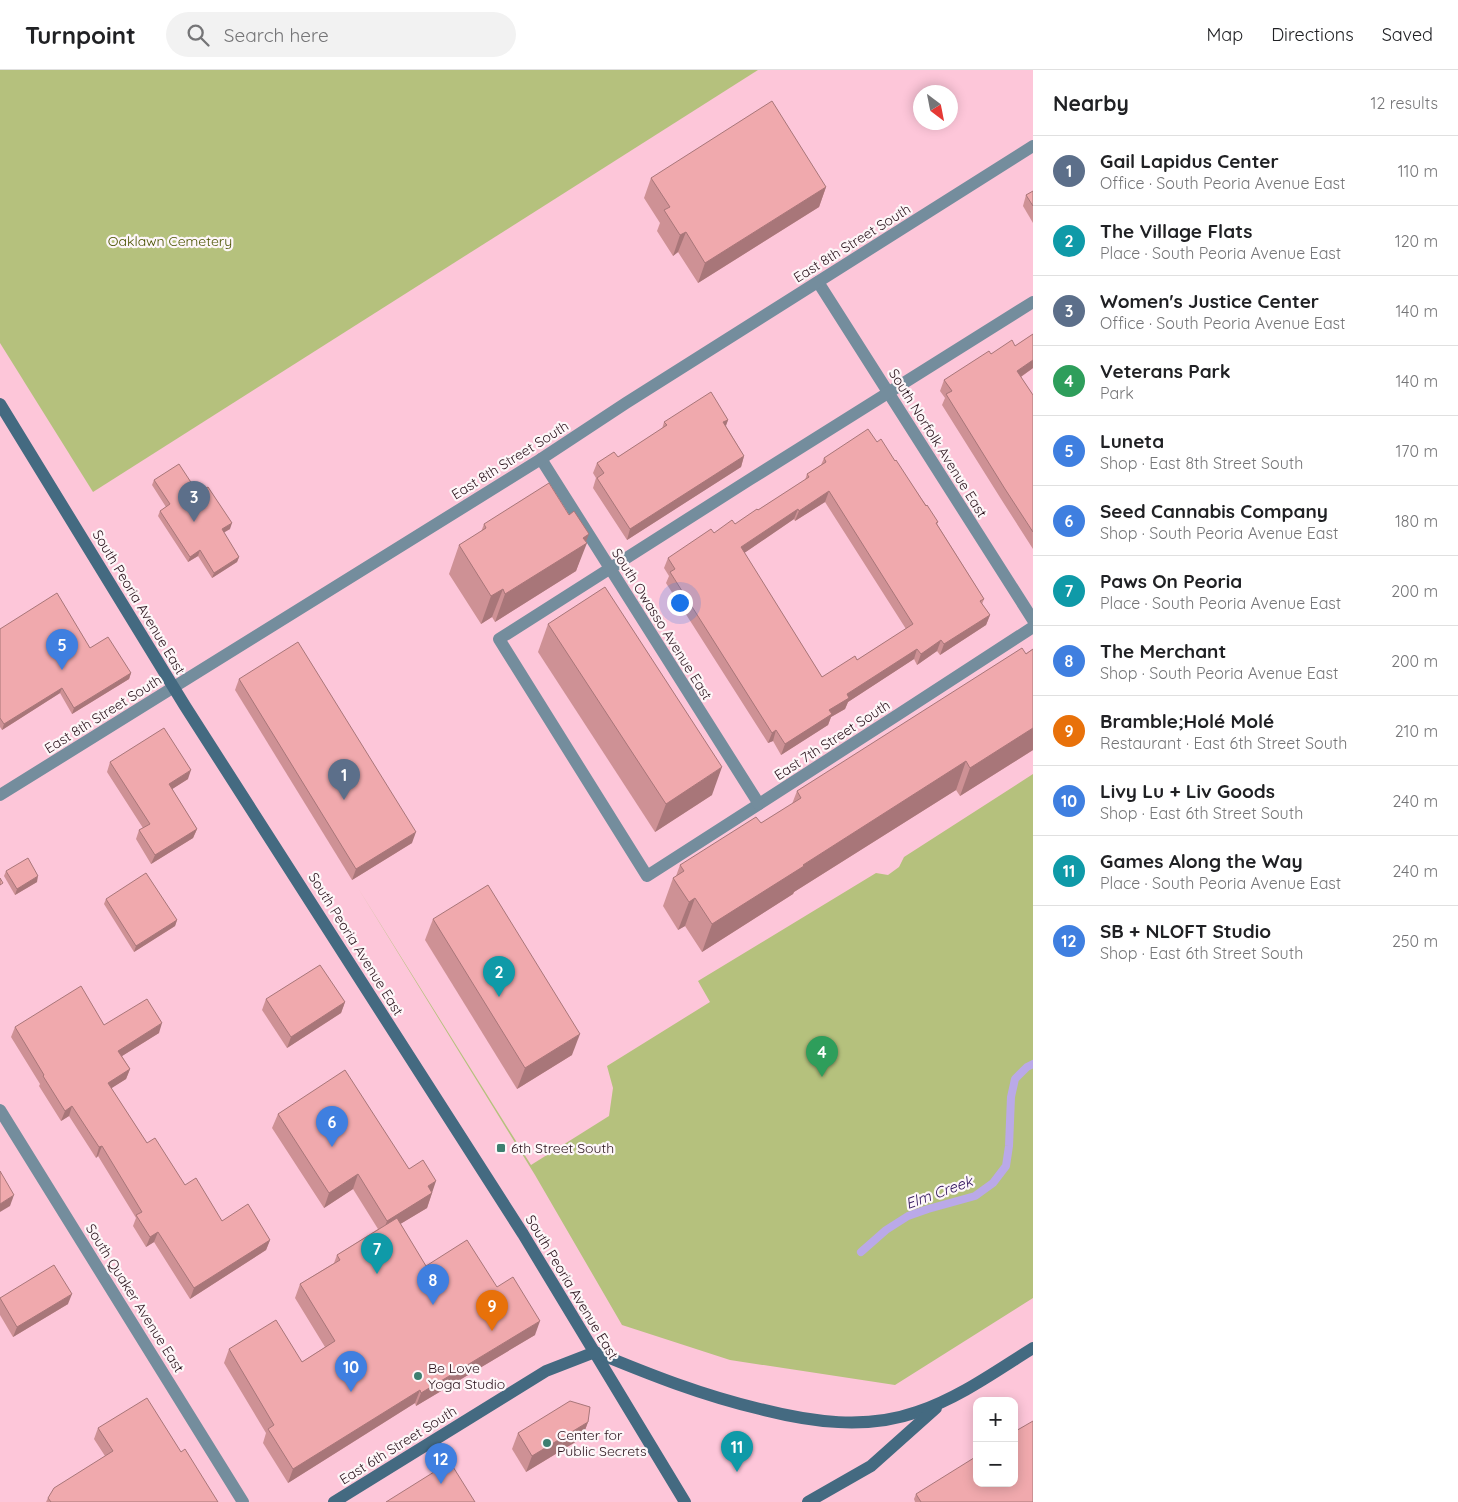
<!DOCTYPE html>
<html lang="en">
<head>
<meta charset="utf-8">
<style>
  body { margin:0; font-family:Quicksand,sans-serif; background:#f2f2f2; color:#202124 }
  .controls { position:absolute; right:15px; bottom:15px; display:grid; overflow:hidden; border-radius:10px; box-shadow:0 2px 12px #0003 }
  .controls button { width:45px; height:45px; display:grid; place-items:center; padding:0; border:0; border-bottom:1px solid #e0e0e0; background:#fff; color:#202124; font:25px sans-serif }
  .compass { position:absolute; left:913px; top:15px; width:45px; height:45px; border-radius:50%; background:#fff; box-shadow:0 2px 12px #0003; rotate:148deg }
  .you { position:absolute; left:679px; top:532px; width:18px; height:18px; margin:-12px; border:4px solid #fff; border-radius:50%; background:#1a73e8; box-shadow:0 0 0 8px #1a73e833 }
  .badge { display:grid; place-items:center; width:32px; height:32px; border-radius:50%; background:#0f766e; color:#fff; font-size:16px; font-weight:700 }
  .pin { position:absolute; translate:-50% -41px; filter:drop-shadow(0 1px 2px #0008) }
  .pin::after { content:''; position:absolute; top:26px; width:18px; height:15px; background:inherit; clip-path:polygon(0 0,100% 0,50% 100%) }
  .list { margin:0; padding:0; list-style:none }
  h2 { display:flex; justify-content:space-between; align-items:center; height:65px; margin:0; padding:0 20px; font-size:21px }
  h2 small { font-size:16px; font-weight:400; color:#757577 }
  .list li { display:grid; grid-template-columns:32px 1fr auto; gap:15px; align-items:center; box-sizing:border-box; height:70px; padding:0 20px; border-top:1px solid #e0e0e0 }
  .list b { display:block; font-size:19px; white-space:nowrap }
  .list p { margin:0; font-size:16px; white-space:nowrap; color:#757577 }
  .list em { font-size:16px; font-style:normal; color:#757577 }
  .icon { flex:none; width:28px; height:28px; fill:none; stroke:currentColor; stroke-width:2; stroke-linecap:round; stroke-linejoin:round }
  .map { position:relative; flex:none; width:1033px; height:1432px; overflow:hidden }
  header { display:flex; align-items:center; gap:30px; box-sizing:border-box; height:70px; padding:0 25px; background:#fff; border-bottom:1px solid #e0e0e0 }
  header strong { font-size:24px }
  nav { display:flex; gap:28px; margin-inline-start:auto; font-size:18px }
  .search { width:350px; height:45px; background:#f2f2f2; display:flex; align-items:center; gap:12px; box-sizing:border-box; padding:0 18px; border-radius:28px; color:#757577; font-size:19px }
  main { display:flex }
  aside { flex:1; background:#fff }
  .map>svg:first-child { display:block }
  .green { fill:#b5c17d }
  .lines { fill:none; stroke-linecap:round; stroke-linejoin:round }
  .stream { stroke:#baa9e8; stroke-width:8 }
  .street { stroke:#748d9d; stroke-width:12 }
  .secondary { stroke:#446a81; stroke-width:12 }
  .wall { fill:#ce9195; fill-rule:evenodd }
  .shaded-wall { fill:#a87679 }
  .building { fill:#f0a9ad; stroke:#a87679; fill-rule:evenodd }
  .poi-dot { fill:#3d7f70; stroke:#fdf6f8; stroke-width:2 }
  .labels { text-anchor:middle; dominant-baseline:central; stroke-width:4.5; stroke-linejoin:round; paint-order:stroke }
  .park-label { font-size:14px; fill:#4a5300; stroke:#fdf6f8 }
  .street-label { font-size:14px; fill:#2a131c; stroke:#fdf6f8 }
  .poi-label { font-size:14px; fill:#2a131c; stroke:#fdf6f8; text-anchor:start }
  .water-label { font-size:15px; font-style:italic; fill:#31145c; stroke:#fdf6f8 }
</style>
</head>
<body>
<header>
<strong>Turnpoint</strong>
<div class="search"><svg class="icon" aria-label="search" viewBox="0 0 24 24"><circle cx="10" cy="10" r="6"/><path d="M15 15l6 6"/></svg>Search here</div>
<nav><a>Map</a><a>Directions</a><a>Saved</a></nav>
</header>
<main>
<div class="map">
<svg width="1033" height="1432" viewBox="0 0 1033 1432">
  <rect width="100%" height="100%" fill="#fdc6d9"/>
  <g class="green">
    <path d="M0 0H758L93 422 0 273Z"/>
    <path d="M1033 704V1228L895 1315 730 1290 622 1255 535 1105 358 818 531 1095 609 1046 613 1018 607 996 710 932 698 911 876 803 888 805 899 797 904 787Z"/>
  </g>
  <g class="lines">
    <path class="stream" d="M861 1182 886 1160 908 1146 928 1139 975 1126 993 1113 1006 1096 1009 1076 1011 1027 1015 1009 1027 997 1033 994"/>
    <g class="street">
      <path d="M818 212 1033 550"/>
      <path d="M1033 232 749 410 499 569 647 806 899 644 1033 557"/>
      <path d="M541 389 759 734"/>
      <path d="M0 725 541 389 626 333 1033 76"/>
      <path d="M0 1040 243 1432"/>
    </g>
    <g class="secondary">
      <path d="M0 334 185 636 523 1164 685 1432"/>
      <path d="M334 1432 546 1301 595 1282C651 1305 701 1325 760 1339 811 1352 866 1360 917 1342 959 1328 996 1301 1033 1278"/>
      <path d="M808 1432 871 1396 936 1338"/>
    </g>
  </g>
  <g class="wall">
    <path d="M651 108 826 117 819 137 698 213 678 182 673 186 657 161 660 153 644 128Z"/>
    <path d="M1033 121V153L1023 136 1026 125Z"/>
    <path d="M1033 264V298L1021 307 1033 325V479L1001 429 942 335 945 328 940 321 944 310 991 284 1015 276Z"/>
    <path d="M728 350 726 356 744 386 741 397 627 470 593 418 596 408 593 403 597 393 618 387 662 359 664 352Z"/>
    <path d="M877 372 895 391 938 452 937 454 984 529 982 534 990 545 986 555 940 585 937 581 917 595 914 589 848 632 845 639 831 647 828 655 781 685 773 671 768 673 666 513 669 506 664 498 668 488 714 463 735 454 758 440 805 410 807 404 821 395 824 388ZM825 432 906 559 857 590 822 607 744 483 794 449 795 451Z"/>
    <path d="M154 410 198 423 230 459 223 462 239 487 237 492 212 508 198 486 188 492 158 446 160 441 166 437 152 415Z"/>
    <path d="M484 454 586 472 576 501 495 552 492 547 481 554 449 504 459 475 481 462Z"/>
    <path d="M548 554 712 725 655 762 538 582Z"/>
    <path d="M0 559 90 578 131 603 129 609 72 644 60 623 2 660 0 657Z"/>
    <path d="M1033 579V680L960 726 956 720 794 822 793 824 702 882 685 856 678 860 663 836 673 808 676 806 680 795 761 753 792 734 797 721Z"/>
    <path d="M239 609 412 773 352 810 235 620Z"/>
    <path d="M110 692 188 709 172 719 197 759 193 768 151 794 136 769 139 760 143 758 107 702Z"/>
    <path d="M6 801 37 812 15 825 4 806Z"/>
    <path d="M106 829 177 850 175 856 134 882 104 834Z"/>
    <path d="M433 849 572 985 517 1019 425 870Z"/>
    <path d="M266 929 345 932 341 943 287 978 262 940Z"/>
    <path d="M104 955 159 963 122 986 130 999 126 1009 111 1018 147 1073 185 1115 222 1151 270 1170 266 1180 190 1229 154 1172 146 1177 133 1156 136 1148 98 1086 96 1088 69 1046 61 1051 39 1016 40 1014 11 967 15 957Z"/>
    <path d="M278 1044 409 1099 432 1123 427 1138 400 1154 426 1196 497 1217 535 1265 416 1336 415 1333 288 1413 263 1373 266 1363 224 1293 229 1279 302 1292 325 1277 295 1228 300 1214 334 1193 337 1185 378 1159 353 1119 324 1138 272 1058Z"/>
    <path d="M0 1228 68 1234 13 1267 0 1245Z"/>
    <path d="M588 1352 582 1368 526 1402 512 1379 518 1363Z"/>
    <path d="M98 1358 181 1382 218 1432H46L48 1428 105 1386 94 1369Z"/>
    <path d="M916 1424 1033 1432H915L914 1429Z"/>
  </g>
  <g class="shaded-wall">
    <path d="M826 117 819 137 698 213 705 193Z"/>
    <path d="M686 162 678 182 673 186 680 165Z"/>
    <path d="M1033 290V298L1013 312 1017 301Z"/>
    <path d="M728 350 724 360 723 352Z"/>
    <path d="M744 386 741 397 627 470 630 459Z"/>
    <path d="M829 421 825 432 795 451 799 441Z"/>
    <path d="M798 439 794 449 737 488 741 477Z"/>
    <path d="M232 453 230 459 220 465 222 459Z"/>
    <path d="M589 464 585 474 587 473 576 501 495 552 505 524Z"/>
    <path d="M200 480 198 486 188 492 190 487Z"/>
    <path d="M239 487 237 492 212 508 214 503Z"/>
    <path d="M503 519 492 547 481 554 491 526Z"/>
    <path d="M990 545 986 555 940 585 944 574Z"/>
    <path d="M941 570 937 581 917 595 921 584Z"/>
    <path d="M917 579 914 589 848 632 845 639 831 647 828 655 781 685 785 674 847 624Z"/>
    <path d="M131 603 129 609 72 644 74 638Z"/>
    <path d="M62 618 60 623 2 660 4 654Z"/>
    <path d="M1033 658V680L960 726 970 698Z"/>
    <path d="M776 660 773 671 768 673 772 663Z"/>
    <path d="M966 691 956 720 794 822 793 824 702 882 712 854 803 795Z"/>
    <path d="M722 697 712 725 655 762 666 734Z"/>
    <path d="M191 700 188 709 166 723 169 714Z"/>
    <path d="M197 759 193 768 151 794 155 785Z"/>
    <path d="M416 762 412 773 352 810 356 799Z"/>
    <path d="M38 806 37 812 15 825 17 819Z"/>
    <path d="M695 828 685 856 678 860 689 832Z"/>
    <path d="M177 850 175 856 134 882 136 876Z"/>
    <path d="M345 932 341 943 287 978 291 967Z"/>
    <path d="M162 953 159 963 114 991 118 981Z"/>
    <path d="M580 964 572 985 517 1019 525 998Z"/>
    <path d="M130 999 126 1009 104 1023 108 1013Z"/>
    <path d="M72 1036 69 1046 61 1051 65 1041Z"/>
    <path d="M102 1076 98 1086 96 1088 99 1077Z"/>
    <path d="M358 1104 353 1119 324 1138 329 1123Z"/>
    <path d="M436 1111 427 1138 382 1165 387 1151 428 1116Z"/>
    <path d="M14 1125 10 1136 0 1142V1134Z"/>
    <path d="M158 1162 154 1172 146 1177 150 1167Z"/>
    <path d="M270 1170 266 1180 190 1229 194 1218Z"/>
    <path d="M72 1224 68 1234 13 1267 17 1257Z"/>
    <path d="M540 1251 535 1265 416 1336 421 1323Z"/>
    <path d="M420 1320 415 1333 288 1413 293 1399Z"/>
    <path d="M588 1352 582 1368 526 1402 532 1386Z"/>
  </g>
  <g class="building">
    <path d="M772 31 826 117 705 193 686 162 680 165 664 140 670 137 651 108Z"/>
    <path d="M1033 121V136L1026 125Z"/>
    <path d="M1033 264V290L1017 301 1033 325V462L1005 419 946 324 952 321 944 310 989 281 991 284 1012 270 1015 276Z"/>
    <path d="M711 322 728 350 723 352 744 386 630 459 597 408 604 403 597 393 614 382 618 387 667 355 664 352Z"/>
    <path d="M868 359 877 372 881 369 895 391 896 390 926 436 927 435 938 452 936 453 984 529 980 531 990 545 944 574 941 570 921 584 917 579 847 624 849 628 829 640 832 644 785 674 776 660 772 663 670 502 675 499 668 488 711 459 714 463 732 450 735 454 757 439 758 440 809 407 807 404 826 392 824 388ZM829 421 913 554 857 590 855 586 822 607 741 477 798 439 799 441Z"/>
    <path d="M179 394 198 423 208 417 232 453 222 459 239 487 214 503 200 480 190 487 160 441 170 434 154 410Z"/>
    <path d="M549 413 569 445 574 441 589 464 583 468 587 473 505 524 503 519 491 526 459 475 486 458 484 454Z"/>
    <path d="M605 517 722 697 666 734 548 554Z"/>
    <path d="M57 523 90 578 108 567 131 603 74 638 62 618 4 654 0 648V559Z"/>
    <path d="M298 572 416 762 356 799 239 609Z"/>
    <path d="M1022 578 1026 584 1033 579V658L970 698 966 691 803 795 804 796 712 854 695 828 689 832 673 808 684 801 680 795 756 747 761 753 801 728 797 721Z"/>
    <path d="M164 658 191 700 169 714 197 759 155 785 139 760 150 754 110 692Z"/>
    <path d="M28 788 38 806 17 819 6 801Z"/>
    <path d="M146 803 177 850 136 876 106 829Z"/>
    <path d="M0 808 3 813 0 815Z"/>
    <path d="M488 815 580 964 525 998 433 849Z"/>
    <path d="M320 895 345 932 291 967 266 929Z"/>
    <path d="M81 916 104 955 147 929 162 953 118 981 130 999 108 1013 147 1073 155 1068 185 1115 196 1108 222 1151 248 1134 270 1170 194 1218 158 1162 150 1167 136 1145 142 1142 102 1076 99 1077 72 1036 65 1041 43 1006 44 1005 15 957Z"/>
    <path d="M345 1000 409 1099 423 1090 436 1111 428 1116 432 1123 387 1151 358 1104 329 1123 278 1044Z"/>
    <path d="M0 1101 14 1125 0 1134Z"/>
    <path d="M397 1148 426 1196 467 1170 497 1217 513 1207 540 1251 421 1323 420 1320 293 1399 268 1359 274 1355 229 1279 276 1250 302 1292 335 1271 300 1214 340 1190 337 1185Z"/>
    <path d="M54 1195 72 1224 17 1257 0 1228Z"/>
    <path d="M147 1328 181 1382 185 1379 218 1432H51L48 1428 54 1418 113 1381 98 1358Z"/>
    <path d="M570 1331 590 1337 588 1352 532 1386 518 1363Z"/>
    <path d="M1033 1351V1432H921L916 1424 977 1386V1413H1014V1362Z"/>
    <path d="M450 1392 475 1432H386Z"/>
  </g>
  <g class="poi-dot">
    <rect x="496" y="1073" width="10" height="10" rx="2.5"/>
    <circle cx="418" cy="1306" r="5"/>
    <circle cx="547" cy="1373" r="5"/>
  </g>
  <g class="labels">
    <g class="park-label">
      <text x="170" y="171">Oaklawn Cemetery</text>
    </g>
    <g class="street-label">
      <text transform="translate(852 173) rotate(-32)">East 8th Street South</text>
      <text transform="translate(938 373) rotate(58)">South Norfolk Avenue East</text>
      <text transform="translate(510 390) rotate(-32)">East 8th Street South</text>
      <text transform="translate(139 532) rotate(59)">South Peoria Avenue East</text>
      <text transform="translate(662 554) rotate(58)">South Owasso Avenue East</text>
      <text transform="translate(103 644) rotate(-32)">East 8th Street South</text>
      <text transform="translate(832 670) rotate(-33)">East 7th Street South</text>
      <text transform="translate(356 874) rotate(58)">South Peoria Avenue East</text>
      <text transform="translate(572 1217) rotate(59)">South Peoria Avenue East</text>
      <text transform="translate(135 1228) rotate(58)">South Quaker Avenue East</text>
      <text transform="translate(398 1375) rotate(-32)">East 6th Street South</text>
    </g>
    <g class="poi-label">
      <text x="511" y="1078">6th Street South</text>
      <text x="428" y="1298">Be Love<tspan x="428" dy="16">Yoga Studio</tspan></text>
      <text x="557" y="1365">Center for<tspan x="557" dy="16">Public Secrets</tspan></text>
    </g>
    <g class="water-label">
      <text transform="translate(939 1122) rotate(-20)">Elm Creek</text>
    </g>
  </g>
</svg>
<div class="controls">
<button>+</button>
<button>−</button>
</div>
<svg class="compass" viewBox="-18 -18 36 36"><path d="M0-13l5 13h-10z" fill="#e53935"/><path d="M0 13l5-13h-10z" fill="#757577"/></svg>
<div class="you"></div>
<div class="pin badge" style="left:344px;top:730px;background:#5c6f8a">1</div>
<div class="pin badge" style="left:499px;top:927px;background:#0f9aa8">2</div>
<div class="pin badge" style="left:194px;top:452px;background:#5c6f8a">3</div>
<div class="pin badge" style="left:822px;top:1007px;background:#2e9e5b">4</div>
<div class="pin badge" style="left:62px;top:600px;background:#3f7fe0">5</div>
<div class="pin badge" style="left:332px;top:1077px;background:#3f7fe0">6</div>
<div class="pin badge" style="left:377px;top:1204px;background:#0f9aa8">7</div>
<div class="pin badge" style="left:433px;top:1235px;background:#3f7fe0">8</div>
<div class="pin badge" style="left:492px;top:1261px;background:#e8710a">9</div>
<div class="pin badge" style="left:351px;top:1322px;background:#3f7fe0">10</div>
<div class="pin badge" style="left:737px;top:1402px;background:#0f9aa8">11</div>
<div class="pin badge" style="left:441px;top:1414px;background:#3f7fe0">12</div>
</div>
<aside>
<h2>Nearby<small>12 results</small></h2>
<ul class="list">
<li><span class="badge" style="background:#5c6f8a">1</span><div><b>Gail Lapidus Center</b><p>Office · South Peoria Avenue East</p></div><em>110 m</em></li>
<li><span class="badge" style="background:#0f9aa8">2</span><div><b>The Village Flats</b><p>Place · South Peoria Avenue East</p></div><em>120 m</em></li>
<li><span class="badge" style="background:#5c6f8a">3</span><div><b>Women's Justice Center</b><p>Office · South Peoria Avenue East</p></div><em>140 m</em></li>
<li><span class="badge" style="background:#2e9e5b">4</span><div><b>Veterans Park</b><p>Park</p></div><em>140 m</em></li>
<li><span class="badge" style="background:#3f7fe0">5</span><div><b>Luneta</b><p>Shop · East 8th Street South</p></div><em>170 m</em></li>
<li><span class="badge" style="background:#3f7fe0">6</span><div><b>Seed Cannabis Company</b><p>Shop · South Peoria Avenue East</p></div><em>180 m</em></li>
<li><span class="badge" style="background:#0f9aa8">7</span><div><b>Paws On Peoria</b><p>Place · South Peoria Avenue East</p></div><em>200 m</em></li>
<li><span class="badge" style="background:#3f7fe0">8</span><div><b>The Merchant</b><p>Shop · South Peoria Avenue East</p></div><em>200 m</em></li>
<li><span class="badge" style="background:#e8710a">9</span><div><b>Bramble;Holé Molé</b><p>Restaurant · East 6th Street South</p></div><em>210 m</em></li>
<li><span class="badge" style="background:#3f7fe0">10</span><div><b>Livy Lu + Liv Goods</b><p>Shop · East 6th Street South</p></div><em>240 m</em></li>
<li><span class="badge" style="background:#0f9aa8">11</span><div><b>Games Along the Way</b><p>Place · South Peoria Avenue East</p></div><em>240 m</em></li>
<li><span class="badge" style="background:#3f7fe0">12</span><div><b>SB + NLOFT Studio</b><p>Shop · East 6th Street South</p></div><em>250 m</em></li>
</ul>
</aside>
</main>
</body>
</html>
